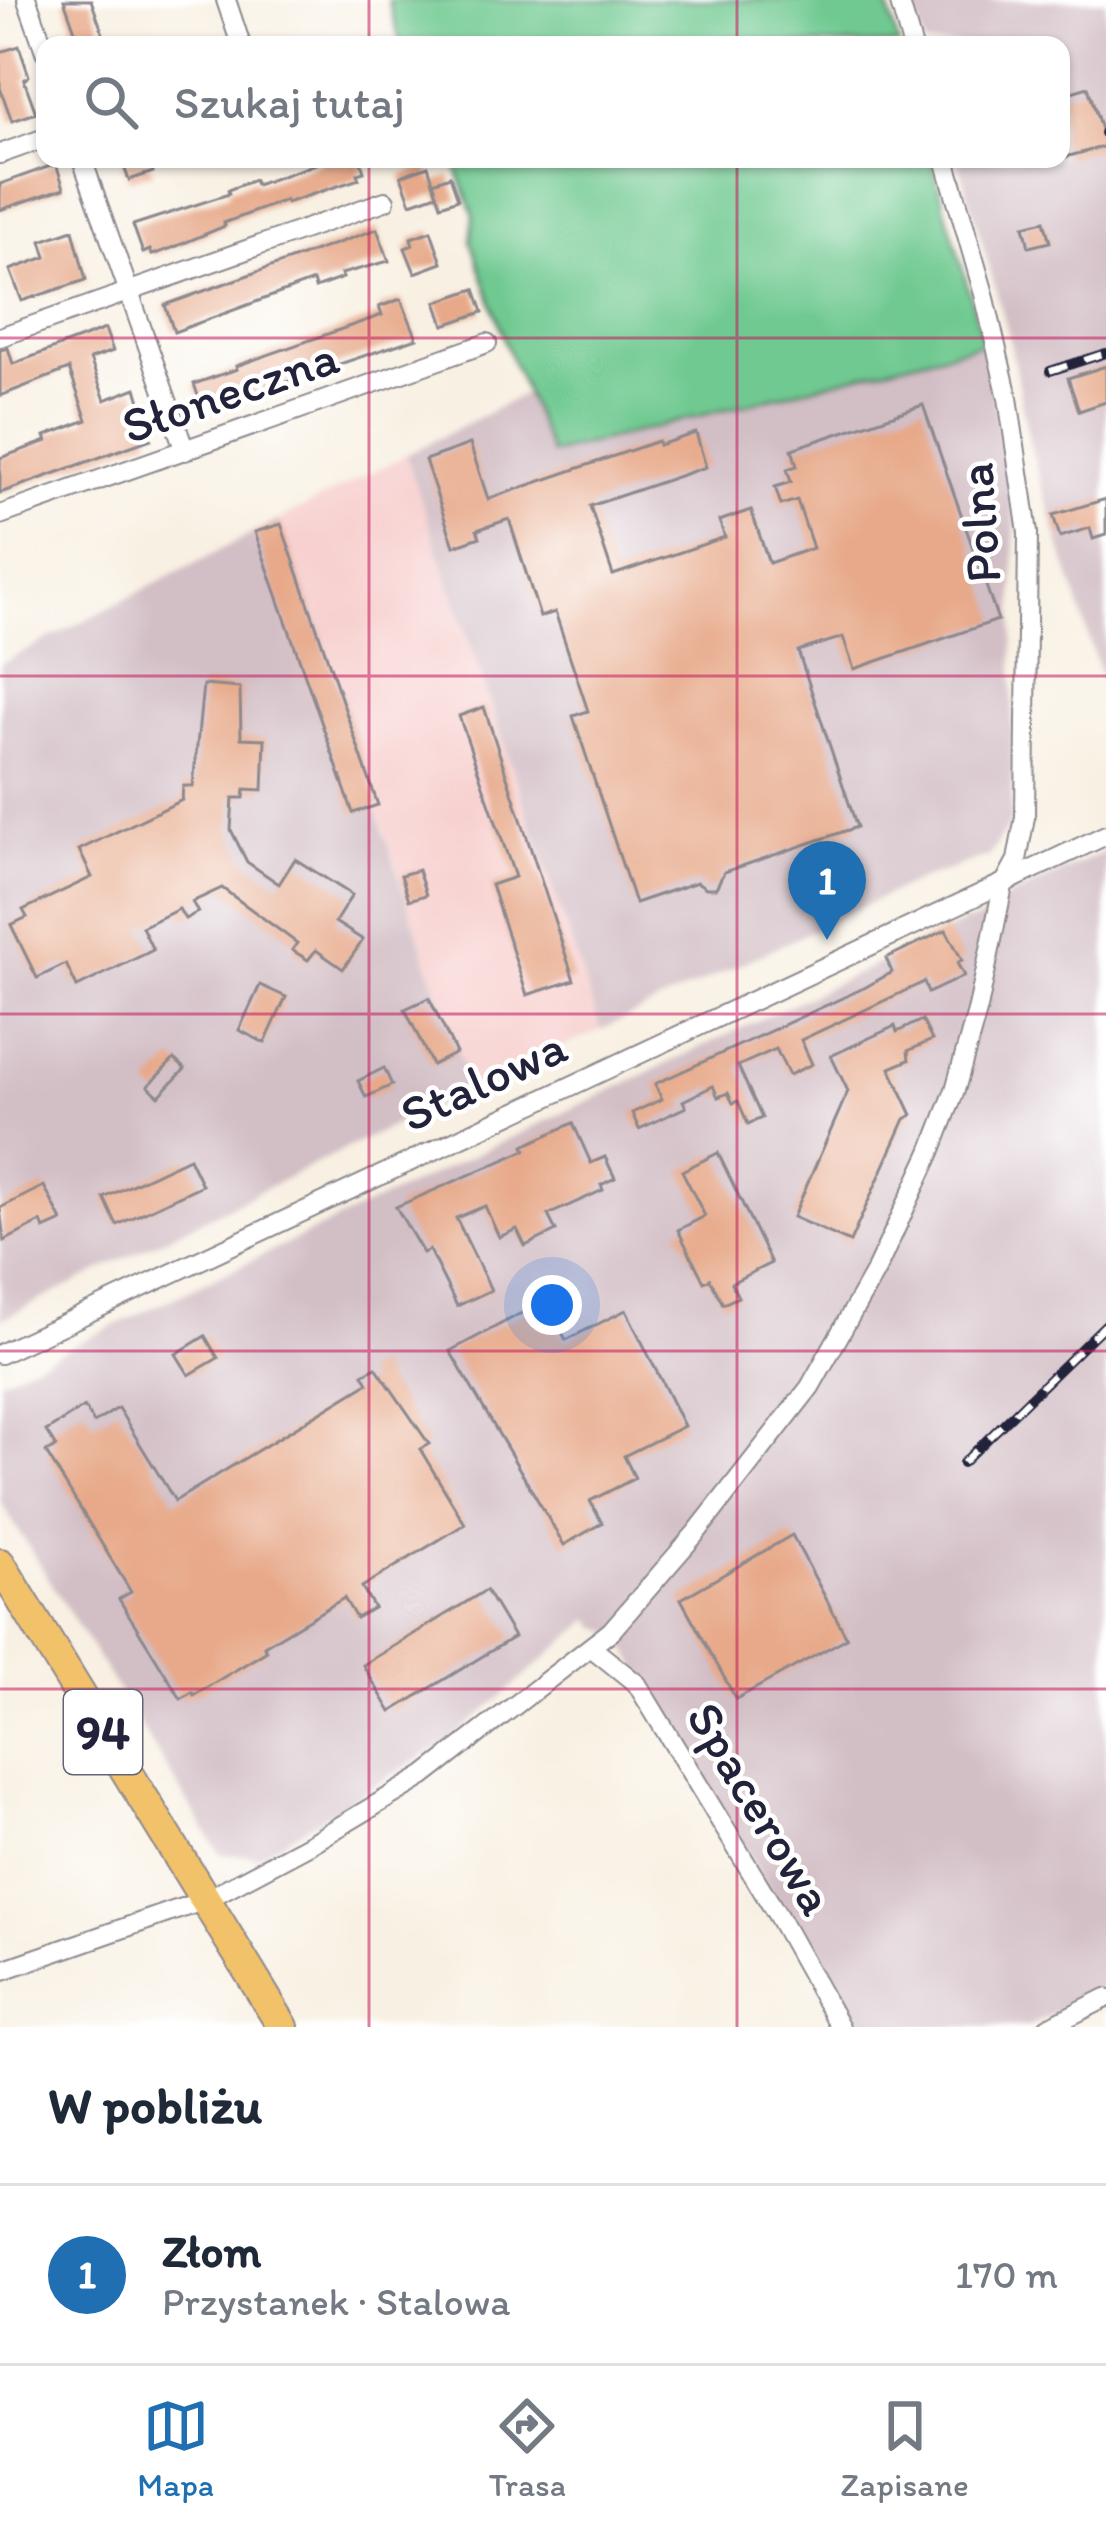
<!DOCTYPE html>
<html lang="pl">
<head>
<meta charset="utf-8">
<style>
  body { margin:0; font-family:Itim,sans-serif; background:#f2f2f3; color:#1f2937 }
  .you { position:absolute; left:552px; top:1305px; width:42px; height:42px; margin:-30px; border:9px solid #fff; border-radius:50%; background:#1a73e8; box-shadow:0 0 0 18px #1a73e833 }
  .badge { display:grid; place-items:center; width:78px; height:78px; border-radius:50%; background:#1f6fb2; color:#fff; font-size:39px; font-weight:700 }
  .pin { position:absolute; translate:-50% -99px; filter:drop-shadow(0 3px 6px #0008) }
  .pin::after { content:''; position:absolute; top:63px; width:42px; height:36px; background:inherit; clip-path:polygon(0 0,100% 0,50% 100%) }
  .list { margin:0; padding:0; list-style:none }
  h2 { display:flex; justify-content:space-between; align-items:center; height:156px; margin:0; padding:0 48px; font-size:51px }
  h2 small { font-size:39px; font-weight:400; color:#747a83 }
  .list li { display:grid; grid-template-columns:78px 1fr auto; gap:36px; align-items:center; box-sizing:border-box; height:180px; padding:0 48px; border-top:3px solid #e0e1e3 }
  .list b { display:block; font-size:45px; white-space:nowrap }
  .list p { margin:0; font-size:39px; white-space:nowrap; color:#747a83 }
  .list em { font-size:39px; font-style:normal; color:#747a83 }
  .icon { flex:none; width:66px; height:66px; fill:none; stroke:currentColor; stroke-width:2; stroke-linecap:round; stroke-linejoin:round }
  .map { position:relative; flex:none; width:1106px; height:2027px; overflow:hidden }
  .search { position:absolute; background:#fff; box-shadow:0 3px 9px #0004; left:36px; right:36px; top:36px; height:132px; display:flex; align-items:center; gap:30px; box-sizing:border-box; padding:0 42px; border-radius:24px; color:#747a83; font-size:45px }
  .sheet { height:336px; background:#fff }
  nav { display:flex; justify-content:space-around; align-items:center; box-sizing:border-box; height:168px; border-top:3px solid #e0e1e3; background:#fff; font-size:33px; color:#747a83 }
  nav a { display:grid; justify-items:center; gap:6px }
  nav .on { color:#1f6fb2 }
  .map>svg:first-child { display:block }
  .built { fill:#f7d0cf }
  .industrial { fill:#d2bec5 }
  .green { fill:#6fc990; stroke:#487666; stroke-width:3 }
  .building { fill:#e7a989 }
  .lines { fill:none; stroke-linecap:round; stroke-linejoin:round }
  .street-casing { stroke:#8d898e; stroke-width:22 }
  .primary-casing { stroke:#8d898e; stroke-width:34 }
  .street { stroke:#fff; stroke-width:18 }
  .primary { stroke:#f2c26a; stroke-width:30 }
  .rail-casing { stroke:#22223b; stroke-width:10 }
  .rail { stroke:#fff; stroke-width:6; stroke-dasharray:18; stroke-linecap:butt }
  .grid { fill:none; stroke:#c2185b; stroke-width:3; stroke-opacity:0.55 }
  .labels { text-anchor:middle; dominant-baseline:central; stroke-width:9; stroke-linejoin:round; paint-order:stroke }
  .shield { fill:#fff; stroke:#646476; stroke-width:3 }
  .shield-label { font-size:48px; font-weight:bold; fill:#22223b }
  .street-label { font-size:51px; fill:#22223b; stroke:#fff }
</style>
</head>
<body>
<div class="map">
<svg width="1106" height="2027" viewBox="0 0 1106 2027">
  <rect width="100%" height="100%" fill="#fff"/>
  <filter id="ink" filterUnits="userSpaceOnUse"><feTurbulence type="fractalNoise" baseFrequency=".00833" numOctaves="2"/><feDisplacementMap in="SourceGraphic" scale="24" xChannelSelector="R" yChannelSelector="G"/><feConvolveMatrix kernelMatrix="1 2 1 2 8 2 1 2 1" color-interpolation-filters="sRGB"/></filter>
  <filter id="wash" filterUnits="userSpaceOnUse"><feTurbulence type="fractalNoise" baseFrequency=".004" numOctaves="4" result="noise"/><feDisplacementMap in="SourceGraphic" scale="48" xChannelSelector="R" yChannelSelector="G"/><feGaussianBlur stdDeviation="2.7" result="paint"/><feColorMatrix in="noise" values="0 0 0 0 0 0 0 0 0 0 0 0 0 0 0 0 0 1.4 0 .05"/><feComposite in="paint" operator="in"/></filter>
  <g filter="url(#wash)">
    <rect width="100%" height="100%" fill="#f8f0e2"/>
    <path class="built" d="M406 455 601 1030 470 1087 279 520Z"/>
    <g class="industrial">
      <path d="M912 0H1106V694L1030 447 1009 336 958 159H1061V45H925Z"/>
      <path d="M984 343 1015 521 1011 822 989 856 917 881 601 1030 406 455 528 392 552 453Z"/>
      <path d="M279 520 320 629 378 805 375 807 470 1087 0 1320V664Z"/>
      <path d="M1106 851V1986L1027 2027H850L619 1635 597 1627 591 1619 452 1739 258 1856 220 1854 0 1501V1380L965 922 978 921 1009 897Z"/>
    </g>
    <g class="green">
      <path d="M388 0H886L899 45H401Z"/>
      <path d="M453 159H931L984 343 551 454 507 348 471 241 474 215Z"/>
    </g>
    <g id="blocks">
      <g class="building">
        <path d="M64 0H91L107 45H80Z"/>
        <path d="M19 46 29 76 24 80 36 113 12 121 0 88V52Z"/>
        <path d="M1088 87 1106 146 1066 157 1061 142V95Z"/>
        <path d="M121 159H148L153 172 129 180Z"/>
        <path d="M320 159H360L364 172 357 174 359 179 286 203 285 200 224 223 225 226 172 248 152 255 150 250 143 253 133 225 229 194 228 190 254 180 256 185 322 162Z"/>
        <path d="M56 164 64 188 0 210V184Z"/>
        <path d="M428 166 437 194 411 203 401 176Z"/>
        <path d="M450 176 458 199 441 205 433 182Z"/>
        <path d="M1044 221 1050 242 1029 247 1024 226Z"/>
        <path d="M377 229 389 261 341 274 343 278 315 288 313 281 174 332 165 305Z"/>
        <path d="M73 230 86 280 22 301 10 270 46 257 41 241Z"/>
        <path d="M431 231 442 263 415 273 405 248 413 245 411 238Z"/>
        <path d="M475 289 483 312 444 325 436 302Z"/>
        <path d="M401 299 417 338 203 410 194 384 237 369 236 366 382 315 379 307Z"/>
        <path d="M105 329 113 351 90 359 105 400 136 388 151 439 0 493V458L47 441 45 436 87 420 69 369 0 396V350L8 348 13 364Z"/>
        <path d="M1106 366V402L1079 411 1068 378Z"/>
        <path d="M923 405 998 620 854 669 843 637 798 651 857 827 724 872 716 888H706L697 882 635 903 573 716 588 711 555 612 540 617 509 519 477 530 480 537 454 546 425 460 470 444 488 499 658 441 659 445 696 433 706 467 590 506 613 575 725 537 719 521 751 510 769 563 813 548 797 500 781 505 775 487 791 482 787 469 797 466 792 449Z"/>
        <path d="M1106 499V535L1093 539 1090 528 1060 537 1053 515Z"/>
        <path d="M281 524 378 805 353 813 255 532Z"/>
        <path d="M203 685 240 688 241 738 265 739 263 790 245 789 244 798H233L231 830 247 862 279 884 295 859 352 895 335 922 363 940 343 969 316 950 308 960 292 950 297 943 222 888 192 902 198 912 185 919 179 909 142 927 153 950 77 987 66 964 37 978 11 925 27 917 23 910 92 877 79 850 182 800 183 786H193Z"/>
        <path d="M484 707 574 980 527 995 491 885 515 877 459 716Z"/>
        <path d="M418 870 426 895 409 900 401 875Z"/>
        <path d="M946 930 962 960 957 963 964 976 928 993 924 982 801 1040 812 1064 789 1075 776 1049 738 1066 762 1118 748 1124 738 1101 733 1103 728 1093 718 1097 713 1086 683 1101 686 1107 639 1129 632 1113 662 1099 655 1084 866 987 892 972 886 958Z"/>
        <path d="M260 985 286 997 265 1043 239 1030Z"/>
        <path d="M429 998 456 1053 432 1065 405 1009Z"/>
        <path d="M922 1020 932 1040 908 1051 909 1060 890 1068 912 1115 905 1119 850 1242 793 1217 848 1091 831 1056 895 1026 897 1032Z"/>
        <path d="M174 1059 185 1069 159 1096 148 1086Z"/>
        <path d="M384 1068 392 1085 366 1097 358 1081Z"/>
        <path d="M573 1123 591 1163 605 1157 615 1178 601 1185 603 1190 548 1215 556 1231 525 1246 517 1229 499 1237 485 1206 456 1218 491 1290 457 1306 429 1250 423 1253 396 1207 526 1150 524 1146Z"/>
        <path d="M718 1153 771 1263 731 1283 738 1297 723 1304 710 1279 704 1282 678 1230 705 1216 682 1171Z"/>
        <path d="M189 1158 202 1185 117 1225 104 1198Z"/>
        <path d="M44 1186 62 1221 44 1229 41 1222 4 1241 0 1208Z"/>
        <path d="M546 1300 566 1340 626 1310 684 1426 624 1456 635 1478 590 1501 602 1523 564 1545 450 1351Z"/>
        <path d="M205 1336 218 1358 189 1375 176 1354Z"/>
        <path d="M376 1367 429 1444 420 1449 465 1524 362 1587 374 1608 356 1618 344 1598 264 1646 267 1651 194 1695 192 1692 181 1699 119 1599 131 1592 46 1452 56 1447 46 1431 84 1407 94 1423 118 1408 175 1501 368 1383 363 1374Z"/>
        <path d="M792 1535 847 1638 736 1699 681 1599Z"/>
        <path d="M486 1590 514 1637 391 1712 363 1665Z"/>
      </g>
    </g>
  </g>
  <g filter="url(#ink)">
    <use href="#blocks" fill-opacity="0" stroke="#8d898e" stroke-width="3"/>
    <g class="lines">
      <defs>
        <g id="street">
          <path d="M27 0 45 51"/>
          <path d="M226 0 241 45"/>
          <path d="M899 0 912 45"/>
          <path d="M0 154 45 138"/>
          <path d="M82 159 185 451"/>
          <path d="M0 337 385 201"/>
          <path d="M0 515 487 343"/>
          <path d="M0 1354 1106 835"/>
          <path d="M592 1648 637 1684 778 1916 840 2027"/>
          <path d="M0 1971 205 1900 312 1843 424 1776 611 1631 696 1533 810 1387 876 1270 931 1152 955 1090 978 1008 1003 886 1017 860 1025 817 1028 533 1008 398 984 294 945 159"/>
          <path d="M1048 2027 1106 1998"/>
        </g>
        <path id="primary" d="M0 1564 283 2027"/>
      </defs>
      <use href="#street" class="street-casing"/>
      <use href="#primary" class="primary-casing"/>
      <use href="#street" class="street"/>
      <use href="#primary" class="primary"/>
      <defs>
        <g id="rail">
          <path d="M1104 133H1106"/>
          <path d="M1050 371 1106 353"/>
          <path d="M963 1463 1106 1324"/>
        </g>
      </defs>
      <use href="#rail" class="rail-casing"/>
      <use href="#rail" class="rail"/>
    </g>
  </g>
  <path class="grid" d="M369 0V45M737 0V45M369 159V2027M737 159V2027M0 338H1106M0 676H1106M0 1014H1106M0 1351H1106M0 1689H1106"/>
  <g class="labels">
    <rect class="shield" x="64" y="1690" width="78" height="84" rx="9"/>
    <g class="shield-label">
      <text x="103" y="1732">94</text>
    </g>
    <g class="street-label">
      <text transform="translate(230 391) rotate(-19)">Słoneczna</text>
      <text transform="translate(979 523) rotate(-94)">Polna</text>
      <text transform="translate(483 1080) rotate(-25)">Stalowa</text>
      <text transform="translate(761 1808) rotate(59)">Spacerowa</text>
    </g>
  </g>
</svg>
<div class="you"></div>
<div class="pin badge" style="left:827px;top:940px">1</div>
<div class="search"><svg class="icon" aria-label="search" viewBox="0 0 24 24"><circle cx="10" cy="10" r="6"/><path d="M15 15l6 6"/></svg>Szukaj tutaj</div>
</div>
<section class="sheet">
<h2>W pobliżu<small></small></h2>
<ul class="list">
<li><span class="badge">1</span><div><b>Złom</b><p>Przystanek · Stalowa</p></div><em>170 m</em></li>
</ul>
</section>
<nav>
<a class="on"><svg class="icon" aria-label="map" viewBox="0 0 24 24"><path d="M3 6l6-2 6 2 6-2v14l-6 2-6-2-6 2zM9 4v14M15 6v14"/></svg>Mapa</a>
<a><svg class="icon" aria-label="directions" viewBox="0 0 24 24"><path d="M12 3l9 9-9 9-9-9zM9 14v-3h6M13 9l2 2-2 2"/></svg>Trasa</a>
<a><svg class="icon" aria-label="saved" viewBox="0 0 24 24"><path d="M7 4h10v16l-5-4-5 4z"/></svg>Zapisane</a>
</nav>
</body>
</html>
